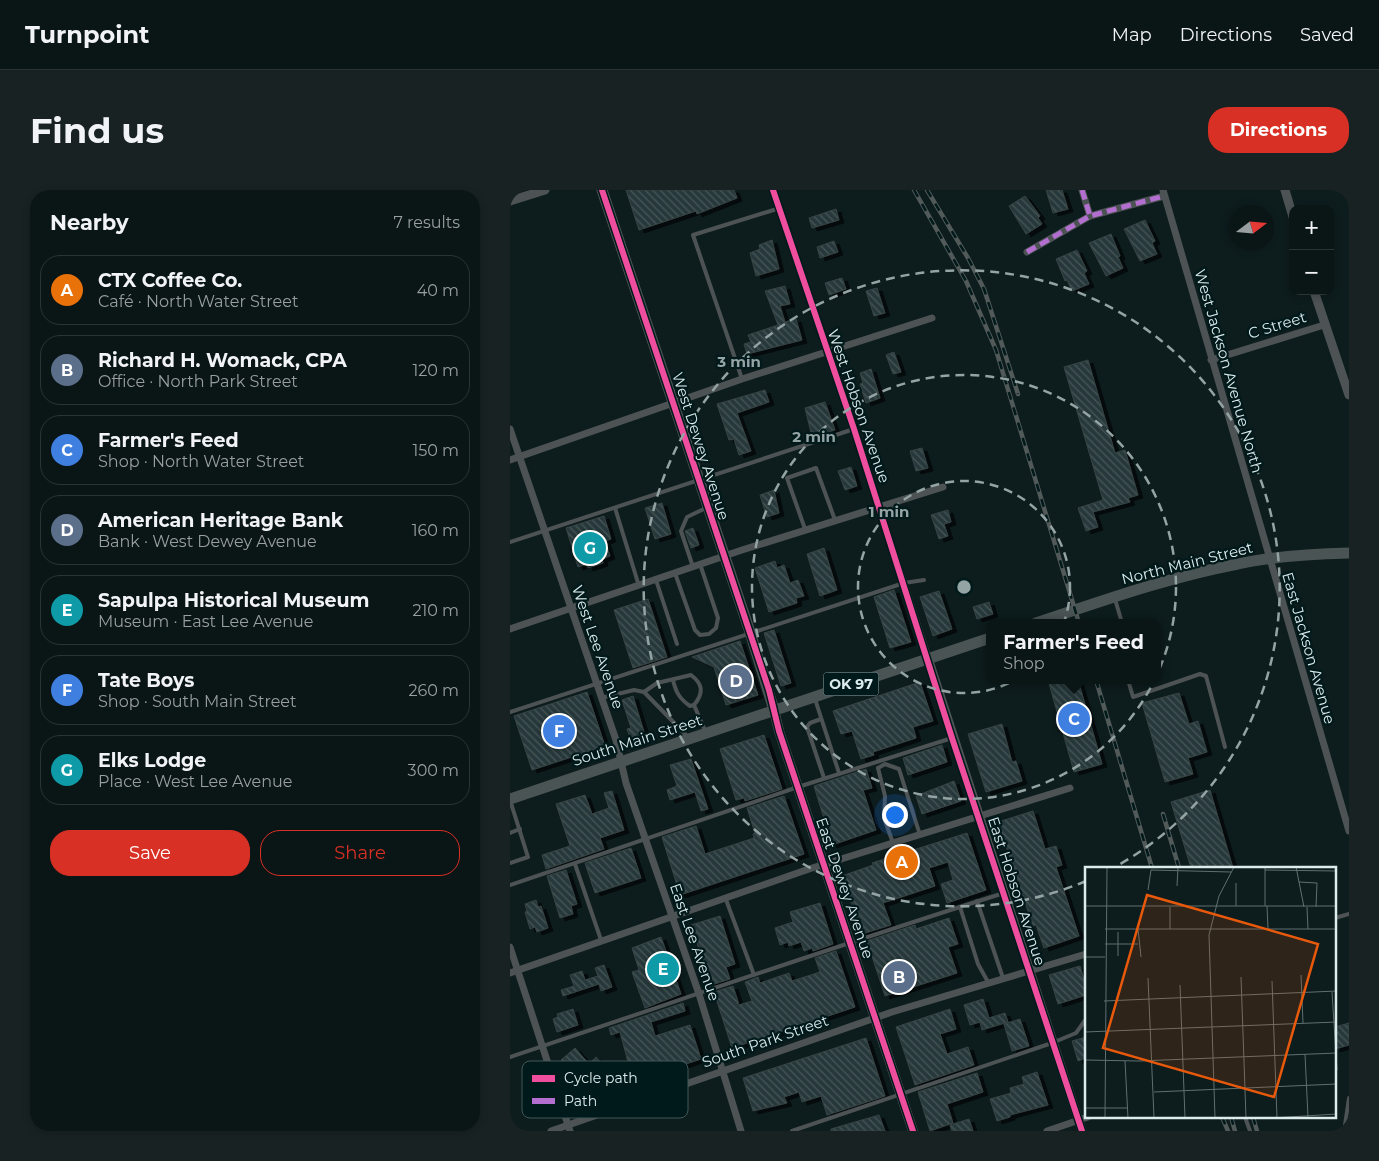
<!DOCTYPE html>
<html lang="en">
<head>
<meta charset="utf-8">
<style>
  body { margin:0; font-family:Montserrat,sans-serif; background:#182223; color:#f1f3f6 }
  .controls { position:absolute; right:15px; top:15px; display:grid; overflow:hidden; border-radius:10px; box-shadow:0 2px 8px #0003 }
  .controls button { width:45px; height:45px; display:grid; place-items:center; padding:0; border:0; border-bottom:1px solid #2a3435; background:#0a1516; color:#f1f3f6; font:25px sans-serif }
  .compass { position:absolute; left:719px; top:15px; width:45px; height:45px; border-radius:50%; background:#0a1516; box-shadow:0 2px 8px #0003; rotate:74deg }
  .you { position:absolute; left:384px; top:624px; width:18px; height:18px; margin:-12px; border:4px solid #fff; border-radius:50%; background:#1a73e8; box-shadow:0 0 0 8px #1a73e833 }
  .badge { display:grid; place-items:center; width:32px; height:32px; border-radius:50%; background:#d93025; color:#fff; font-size:16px; font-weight:700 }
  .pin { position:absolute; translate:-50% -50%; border:2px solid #fff; box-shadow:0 1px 5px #0006 }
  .popup { position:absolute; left:476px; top:429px; width:175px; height:65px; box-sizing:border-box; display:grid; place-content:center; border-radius:10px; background:#0a1516; filter:drop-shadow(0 1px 4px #0005); font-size:16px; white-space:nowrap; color:#999fa1 }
  .popup b { font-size:19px; color:#f1f3f6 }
  .popup::after { content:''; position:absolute; left:50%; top:100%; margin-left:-10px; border:10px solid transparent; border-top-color:#0a1516 }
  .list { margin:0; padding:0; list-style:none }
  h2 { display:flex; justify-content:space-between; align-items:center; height:65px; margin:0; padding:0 20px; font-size:21px }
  h2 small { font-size:16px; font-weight:400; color:#999fa1 }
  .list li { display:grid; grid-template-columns:32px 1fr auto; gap:15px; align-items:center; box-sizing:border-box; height:70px; margin:0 10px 10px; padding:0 10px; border:1px solid #2a3435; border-radius:20px }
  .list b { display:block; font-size:19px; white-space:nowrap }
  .list p { margin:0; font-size:16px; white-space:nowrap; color:#999fa1 }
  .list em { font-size:16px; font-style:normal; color:#999fa1 }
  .actions { display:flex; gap:10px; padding:15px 20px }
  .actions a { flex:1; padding:11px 0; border:1px solid #d93025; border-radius:20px; text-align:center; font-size:18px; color:#d93025 }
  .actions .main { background:#d93025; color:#fff }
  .map { position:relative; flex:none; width:839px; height:941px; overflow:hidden; border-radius:20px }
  header { display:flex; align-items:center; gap:30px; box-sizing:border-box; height:70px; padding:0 25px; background:#0a1516; border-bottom:1px solid #2a3435 }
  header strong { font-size:24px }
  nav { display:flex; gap:28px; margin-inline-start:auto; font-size:18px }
  .intro { display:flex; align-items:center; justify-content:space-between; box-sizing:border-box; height:120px; padding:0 30px }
  h1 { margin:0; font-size:35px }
  .button { padding:12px 22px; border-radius:20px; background:#d93025; color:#fff; font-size:18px; font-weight:700 }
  main { display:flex; gap:30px; padding:0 30px }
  aside { flex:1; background:#0a1516; border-radius:20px; box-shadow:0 2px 8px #0003 }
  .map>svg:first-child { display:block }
  .building { fill:url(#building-back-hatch); stroke:#374344; filter:url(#shadow) }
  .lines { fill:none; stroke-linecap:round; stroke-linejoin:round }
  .service { stroke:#4d5354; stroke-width:4 }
  .minor { stroke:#4d5354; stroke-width:7 }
  .tertiary { stroke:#4d5354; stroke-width:9 }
  .secondary { stroke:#4e5656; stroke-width:10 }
  .primary { stroke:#4a5454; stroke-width:11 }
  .rail-casing { stroke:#515959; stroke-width:4.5 }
  .rail { stroke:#00191a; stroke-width:2.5; stroke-dasharray:8; stroke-linecap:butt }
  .quiet { stroke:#b36fd0; stroke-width:5; stroke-dasharray:10 5; stroke-linecap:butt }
  .cycleway-casing { stroke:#00191a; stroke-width:9 }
  .cycleway { stroke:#ef4d9e; stroke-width:6 }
  .ring { fill:none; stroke:#94a3a3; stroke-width:2.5; stroke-dasharray:9 6 }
  .labels { text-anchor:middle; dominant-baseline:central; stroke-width:4.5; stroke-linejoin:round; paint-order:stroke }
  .shield { fill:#00191a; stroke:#9aacac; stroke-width:1 }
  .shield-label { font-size:14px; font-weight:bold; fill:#dcebeb }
  .street-label { font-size:15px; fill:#dcebeb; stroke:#00191a }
  .inset-road { fill:none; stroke:#606f6f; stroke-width:1 }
  .view { fill:#e8590c; fill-opacity:0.15; stroke:#e8590c; stroke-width:2.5 }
  .inset-edge { fill:none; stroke:#dcebeb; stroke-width:2.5 }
  .key { fill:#00191a; stroke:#425859; stroke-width:1 }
  .key-label { font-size:14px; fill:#dcebeb }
  .centre { fill:#94a3a3; stroke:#00191a; stroke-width:2.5 }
  .ring-label { font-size:15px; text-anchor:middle; font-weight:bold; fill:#94a3a3; stroke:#00191a; stroke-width:4.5; stroke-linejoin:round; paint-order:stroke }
</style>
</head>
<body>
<header>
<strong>Turnpoint</strong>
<nav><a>Map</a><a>Directions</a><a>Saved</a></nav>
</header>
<div class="intro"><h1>Find us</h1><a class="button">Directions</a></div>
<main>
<aside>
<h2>Nearby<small>7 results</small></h2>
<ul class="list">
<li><span class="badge" style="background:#e8710a">A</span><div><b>CTX Coffee Co.</b><p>Café · North Water Street</p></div><em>40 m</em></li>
<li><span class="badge" style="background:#5c6f8a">B</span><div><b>Richard H. Womack, CPA</b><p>Office · North Park Street</p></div><em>120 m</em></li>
<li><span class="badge" style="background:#3f7fe0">C</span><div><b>Farmer's Feed</b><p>Shop · North Water Street</p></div><em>150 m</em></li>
<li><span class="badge" style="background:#5c6f8a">D</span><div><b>American Heritage Bank</b><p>Bank · West Dewey Avenue</p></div><em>160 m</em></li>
<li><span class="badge" style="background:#0f9aa8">E</span><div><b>Sapulpa Historical Museum</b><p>Museum · East Lee Avenue</p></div><em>210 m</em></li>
<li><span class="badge" style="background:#3f7fe0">F</span><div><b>Tate Boys</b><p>Shop · South Main Street</p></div><em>260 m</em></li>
<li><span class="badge" style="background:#0f9aa8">G</span><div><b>Elks Lodge</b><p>Place · West Lee Avenue</p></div><em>300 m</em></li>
</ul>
<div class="actions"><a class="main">Save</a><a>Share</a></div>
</aside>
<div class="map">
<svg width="839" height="941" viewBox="0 0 839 941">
  <defs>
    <pattern id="building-back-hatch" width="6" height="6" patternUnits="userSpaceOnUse" patternTransform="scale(1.25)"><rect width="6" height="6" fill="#28393a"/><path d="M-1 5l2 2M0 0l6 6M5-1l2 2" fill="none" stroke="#475657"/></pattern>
    <filter id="shadow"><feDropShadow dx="5" dy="3" stdDeviation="0" flood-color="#0009"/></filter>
  </defs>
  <rect width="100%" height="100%" fill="#0d1c1d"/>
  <g class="building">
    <path d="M116 0H224L227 8 187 24 186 21 129 40Z"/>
    <path d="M536 0H552L558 19 543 23Z"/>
    <path d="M515 6 530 26 528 28 532 34 516 44 499 16Z"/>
    <path d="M326 19 329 30 302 38 299 28Z"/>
    <path d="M635 30 645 51 642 53 647 64 630 71 614 39Z"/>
    <path d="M601 44 610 66 608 67 613 78 596 86 579 53Z"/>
    <path d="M262 50 269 79 246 86 240 63 250 59 249 55Z"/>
    <path d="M324 51 328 62 310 68 307 57Z"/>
    <path d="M567 60 577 81 574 83 579 94 562 101 557 90 555 91 546 69Z"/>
    <path d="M332 88 336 99 319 105 315 93Z"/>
    <path d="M275 96 280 114 270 116 275 132 286 129 292 150 237 164 234 154 241 152 238 145 268 135 255 101Z"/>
    <path d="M367 98 375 123 364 126 356 101Z"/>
    <path d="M384 162 391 182 383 184 376 165Z"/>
    <path d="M578 170 605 263 615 260 628 305 618 308 620 312 583 322 588 337 576 341 568 318 593 310 554 177Z"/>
    <path d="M361 179 370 208 356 213 350 194 353 193 350 183Z"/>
    <path d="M255 200 259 212 227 223 241 261 229 265 224 249 219 250 207 214Z"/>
    <path d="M315 212 325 240 302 247 295 218Z"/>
    <path d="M412 258 418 278 406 281 400 261Z"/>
    <path d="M341 277 347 296 335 300 328 281Z"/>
    <path d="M264 300 269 323 257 327 250 305Z"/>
    <path d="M152 313 161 344 145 349 135 318Z"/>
    <path d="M438 320 441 332 434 334 438 346 429 349 421 325Z"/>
    <path d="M94 326 101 349 95 351 100 366 92 369 93 373 78 378 77 374 68 377 56 338Z"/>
    <path d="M183 338 189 355 181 358 175 341Z"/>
    <path d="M314 358 327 400 310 406 297 364Z"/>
    <path d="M265 371 267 378 274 375 280 393 288 390 294 406 286 408 287 413 259 422 245 378Z"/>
    <path d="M384 400 401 452 380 458 364 407Z"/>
    <path d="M429 401 442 439 423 446 410 407Z"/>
    <path d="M138 409 157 467 123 478 104 420Z"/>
    <path d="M479 412 483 424 467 429 463 417Z"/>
    <path d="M264 440 281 493 271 496 254 443Z"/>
    <path d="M230 451 248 505 216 515 204 477 182 467Z"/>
    <path d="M538 490H568L592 574 564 582Z"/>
    <path d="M410 492 423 531 403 537 406 548 363 562 364 565 351 569 342 541 331 544 323 521Z"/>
    <path d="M77 502 95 556 22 580 4 526Z"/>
    <path d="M669 503 679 534 688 531 697 562 678 568 683 584 655 592 632 513Z"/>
    <path d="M123 506 134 542 132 543 133 547 125 550 124 546 120 547 117 539 121 538 112 510Z"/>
    <path d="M492 534 502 572 506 571 512 591 476 602 458 544Z"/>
    <path d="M254 545 272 599 235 611 234 608 226 610 210 559Z"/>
    <path d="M432 555 437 572 398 585 393 568Z"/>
    <path d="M181 569 198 619 191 621 185 602 160 610 157 600 167 596 160 575Z"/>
    <path d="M356 579 362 598 353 600 366 640 322 655 304 596Z"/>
    <path d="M444 591 451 611 412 624 406 606Z"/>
    <path d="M700 600 723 678H681L661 612Z"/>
    <path d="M102 601 114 640 90 648 94 659 36 679 32 665 60 656 46 614 75 605 82 624 99 618 94 603Z"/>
    <path d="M274 606 294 664 170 705 152 647 186 636 195 664 244 648 243 644 245 643 237 618Z"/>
    <path d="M523 621 535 659 546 656 552 675 546 677 569 746 534 758 526 735 523 736 488 632Z"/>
    <path d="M457 643 476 700 437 713 431 694 443 690 438 672 419 678 425 696 373 713 381 735 352 744 332 686 363 675 362 673Z"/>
    <path d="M121 658 131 688 85 703 75 673Z"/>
    <path d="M56 680 67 714 61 716 63 724 50 728 37 686Z"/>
    <path d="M26 710 28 717 31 716 38 738 27 742 25 737 20 739 15 722 17 721 15 714Z"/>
    <path d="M310 713 323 754 303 761 302 758 294 761 291 752 279 756 278 752 270 755 265 738 283 732 280 722Z"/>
    <path d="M210 726 225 774 216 777 220 789 201 795 181 735Z"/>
    <path d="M439 728 448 754 438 757 447 783 375 806 357 751 405 735 406 739Z"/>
    <path d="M151 747 171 804 135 818 122 782 129 780 122 758Z"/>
    <path d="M326 761 345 817 222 858 204 802 223 796 229 815 242 811 235 792 248 787 250 793 279 783 282 791 310 782 305 768Z"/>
    <path d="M94 775 102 797 91 801 89 794 53 806 51 800 64 796 60 785 72 781 75 790 88 786 85 778Z"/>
    <path d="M570 776 576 797V805L548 814 539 785Z"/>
    <path d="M473 809 479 828 495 823 498 832 472 840 470 832 460 835 454 815Z"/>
    <path d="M173 813 175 821 141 832 145 846 180 835 191 869 136 887 131 872 119 876 110 842 101 845 99 838Z"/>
    <path d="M63 819 68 835 47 842 43 829 48 827 47 824Z"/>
    <path d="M440 819 446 839 430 844 437 864 458 857 464 875 405 895 386 837Z"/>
    <path d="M510 829 519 856 502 861 494 834Z"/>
    <path d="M839 833V855L825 859V837Z"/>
    <path d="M576 847V868L568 871 562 851Z"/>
    <path d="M356 848 375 906 317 925 311 906 292 912 289 902 274 907 277 913 243 921 233 888Z"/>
    <path d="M65 858 79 874 86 867 99 883 82 897 80 895 77 898 51 870Z"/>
    <path d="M527 882 538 915 500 925V927L487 931 480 909 501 903 500 898 514 894 512 887Z"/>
    <path d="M467 883 473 902 437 914 443 933 420 941 408 902Z"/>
    <path d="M369 925 375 941H321V939Z"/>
    <path d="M459 929 463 941H442L440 935Z"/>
  </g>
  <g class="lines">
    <g class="service">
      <path d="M232 189 183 45 270 18"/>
      <path d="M105 318 129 396"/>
      <path d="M295 339 277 288 306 278 325 330"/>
      <path d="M0 352 344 239"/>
      <path d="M183 377 171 341 177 327 196 318"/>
      <path d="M165 383 185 440 190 445 199 444 206 438 208 428 190 374"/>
      <path d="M146 390 167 454"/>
      <path d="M605 409 612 433"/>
      <path d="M163 490C166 503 170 509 180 516L184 515"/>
      <path d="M618 490 623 507 690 484 696 486 715 557"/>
      <path d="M134 502 147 493 181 485C193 494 194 503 184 515L196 543"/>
      <path d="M91 508 124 500 134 502 178 547"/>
      <path d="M305 509 329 583"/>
      <path d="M0 522 394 393 414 390"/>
      <path d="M311 529 300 533 297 537 314 588"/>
      <path d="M368 578 375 574 389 579 410 645"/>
      <path d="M368 578 375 606 374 628 383 653"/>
      <path d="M0 610 18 667 0 673"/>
      <path d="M0 643 10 639"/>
      <path d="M65 674 91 750"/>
      <path d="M0 695 288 597 442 548"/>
      <path d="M215 707 244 785"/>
      <path d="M467 711 493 788"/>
      <path d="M450 717 468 774 478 792"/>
      <path d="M825 728 839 724"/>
      <path d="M0 867C165 812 328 755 494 703"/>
      <path d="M735 927 740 941"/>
      <path d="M282 941 542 853 566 843 576 829"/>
      <path d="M837 941 835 935 839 908"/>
    </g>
    <g class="minor">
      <path d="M263 0 344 239 418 468"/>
      <path d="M572 0 580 26"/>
      <path d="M653 0 839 641"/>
      <path d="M517 62 580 26 654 6"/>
      <path d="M701 170 814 135"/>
      <path d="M0 239 106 550 116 593 189 804 231 941"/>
      <path d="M0 270 232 189 422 128"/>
      <path d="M0 439 232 360 433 297"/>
      <path d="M0 757 60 941"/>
      <path d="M0 783 299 679 560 598"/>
      <path d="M41 941 382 822 576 764"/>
      <path d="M537 941 578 927"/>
    </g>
    <g class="tertiary">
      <path d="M775 0 783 27"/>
      <path d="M0 11 35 0"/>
      <path d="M804 101 839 205"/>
      <path d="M418 468 572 941"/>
    </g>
    <path class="secondary" d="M264 520 269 541 403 941"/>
    <g class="primary">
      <path d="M92 0 240 442 264 520"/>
      <path d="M526 433C592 411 659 387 728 374 764 366 802 364 839 363"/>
      <path d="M0 609 480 448"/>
    </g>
    <defs>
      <g id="rail">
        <path d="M404 0 456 91 486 160 569 433"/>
        <path d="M417 0 458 68 474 99 508 204"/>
        <path d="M586 490 642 678"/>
        <path d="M653 624 669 678"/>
        <path d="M712 927 718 941"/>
        <path d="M721 927 725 941"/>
        <path d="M743 927 747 941"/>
      </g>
    </defs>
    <use href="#rail" class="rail-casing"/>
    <use href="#rail" class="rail"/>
    <g class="quiet">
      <path d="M572 0 580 26"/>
      <path d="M517 62 580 26 654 6"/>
    </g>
    <defs>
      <g id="cycleway">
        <path d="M92 0 259 500 269 541 403 941"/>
        <path d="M263 0 344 239 442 548 572 941"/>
      </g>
    </defs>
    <use href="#cycleway" class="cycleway-casing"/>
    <use href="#cycleway" class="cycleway"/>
  </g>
  <g class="ring">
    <circle cx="454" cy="397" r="106"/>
    <circle cx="454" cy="397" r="212"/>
    <path d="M576 691A318 318 0 1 1 603 678"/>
  </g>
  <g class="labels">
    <rect class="shield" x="313.5" y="482.5" width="55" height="23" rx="4"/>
    <g class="shield-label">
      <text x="341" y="494">OK 97</text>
    </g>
    <g class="street-label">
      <text transform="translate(767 135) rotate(-17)">C Street</text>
      <text transform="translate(719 181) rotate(74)">West Jackson Avenue North</text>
      <text transform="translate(349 216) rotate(71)">West Hobson Avenue</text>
      <text transform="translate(191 256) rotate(72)">West Dewey Avenue</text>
      <text transform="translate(677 373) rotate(-14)">North Main Street</text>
      <text transform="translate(88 457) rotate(71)">West Lee Avenue</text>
      <text transform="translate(799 458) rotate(74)">East Jackson Avenue</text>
      <text transform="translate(127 550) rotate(-18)">South Main Street</text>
      <text transform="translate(335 698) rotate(71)">East Dewey Avenue</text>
      <text transform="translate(507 701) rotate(72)">East Hobson Avenue</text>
      <text transform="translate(185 752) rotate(71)">East Lee Avenue</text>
      <text transform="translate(255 851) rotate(-19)">South Park Street</text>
    </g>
  </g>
  <g transform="translate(575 677)">
    <rect width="251" height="251" fill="#0d1c1d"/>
    <path class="inset-road" d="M211 0 219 40M180 3 252 4M214 15 232 16 231 40M92 19 93 0M63 23 66 3 146 5M0 39H252M151 39V16M180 39V0M182 39 183 62M85 40V62M222 40 223 62M20 62H252M53 62 56 90M33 65V89M20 77H53M0 90H20M216 108 218 156M156 110 161 251M63 111 69 251M187 114 192 251M95 118 100 251M247 125 252 203M19 134 252 124M0 165 252 155M220 187 223 250M0 193 54 194 252 186M40 194 43 251M69 225 252 217M0 241H43M20 251 22 0M130 251 124 68 134 29 149 0M187 251 252 247"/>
    <path class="view" d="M62 28 233 77 189 230 18 181Z"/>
    <rect width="251" height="251" class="inset-edge"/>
  </g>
  <rect x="12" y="871" width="166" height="57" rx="8" class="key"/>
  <rect x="22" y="885" width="23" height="7" fill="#ef4d9e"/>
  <rect x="22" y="908" width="23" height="6" fill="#b36fd0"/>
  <g class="key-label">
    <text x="54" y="893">Cycle path</text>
    <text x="54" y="916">Path</text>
  </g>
  <circle cx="454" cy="397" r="8" class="centre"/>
  <g class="ring-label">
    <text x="229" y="177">3 min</text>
    <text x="304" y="252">2 min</text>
    <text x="379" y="327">1 min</text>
  </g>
</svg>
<div class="controls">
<button>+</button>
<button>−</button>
</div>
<svg class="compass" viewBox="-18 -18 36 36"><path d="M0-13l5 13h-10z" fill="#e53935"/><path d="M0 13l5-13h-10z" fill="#999fa1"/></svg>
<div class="you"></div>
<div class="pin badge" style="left:392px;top:672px;background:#e8710a">A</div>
<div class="pin badge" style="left:389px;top:787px;background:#5c6f8a">B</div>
<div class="pin badge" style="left:564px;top:529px;background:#3f7fe0">C</div>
<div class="popup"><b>Farmer's Feed</b>Shop</div>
<div class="pin badge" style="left:226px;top:491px;background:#5c6f8a">D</div>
<div class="pin badge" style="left:153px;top:779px;background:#0f9aa8">E</div>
<div class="pin badge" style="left:49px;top:541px;background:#3f7fe0">F</div>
<div class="pin badge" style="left:80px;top:358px;background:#0f9aa8">G</div>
</div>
</main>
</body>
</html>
